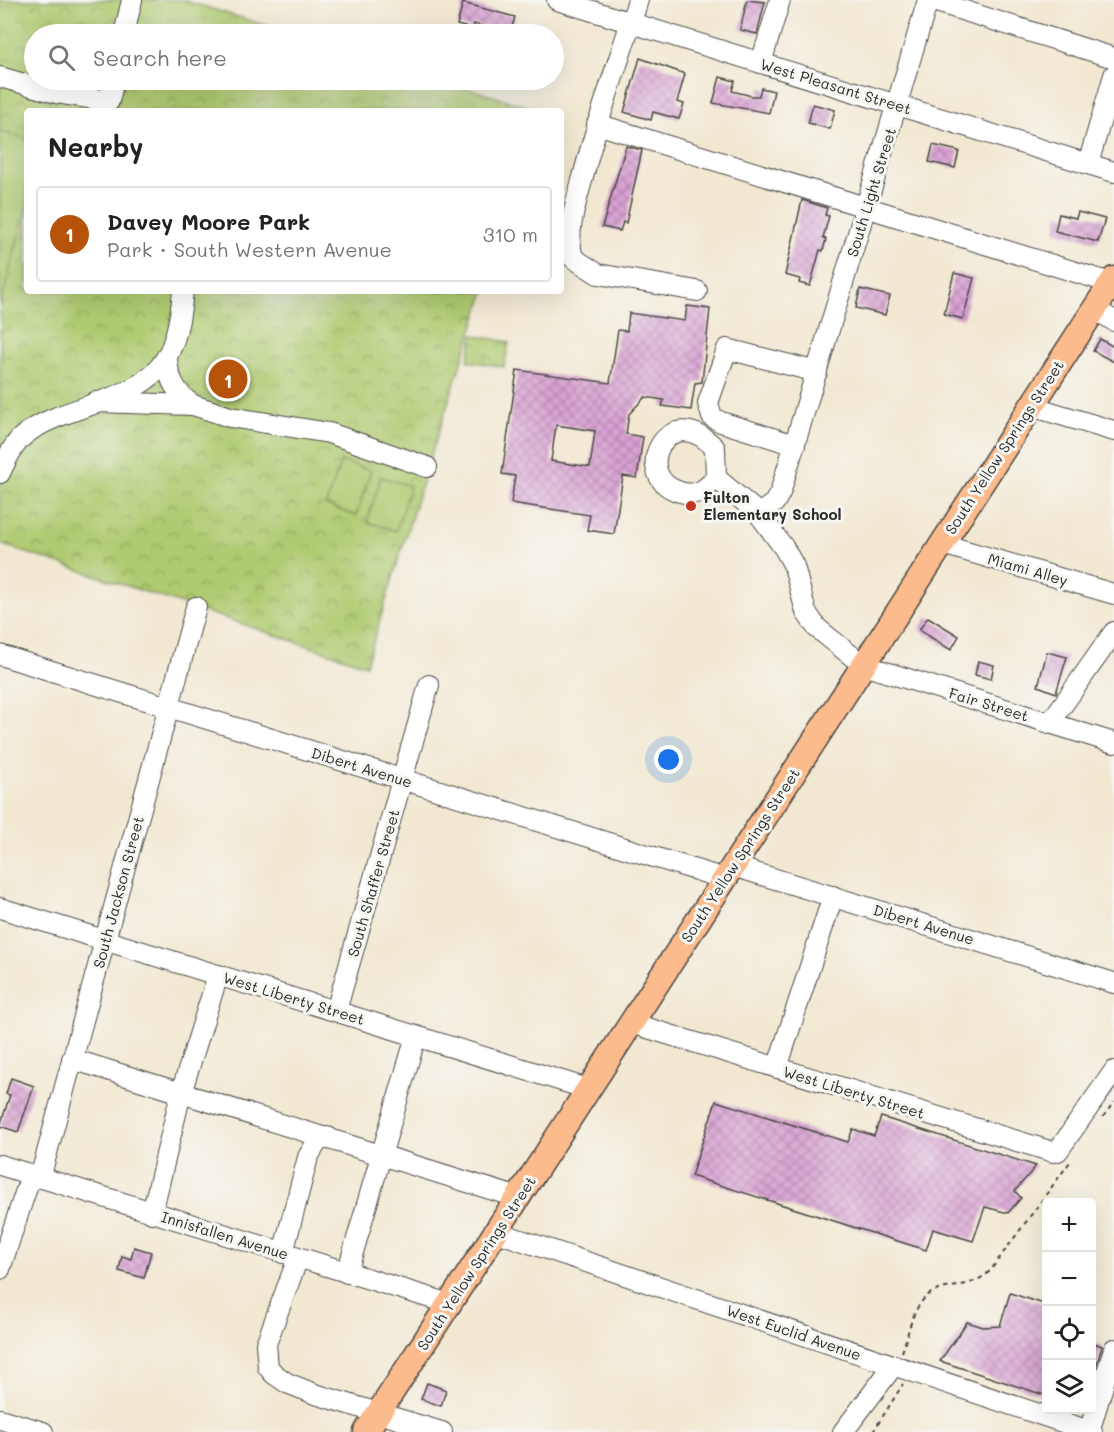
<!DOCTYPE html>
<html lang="en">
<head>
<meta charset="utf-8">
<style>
  body { margin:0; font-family:Mali,sans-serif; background:#f6f6f6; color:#222 }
  .controls { position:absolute; right:18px; bottom:18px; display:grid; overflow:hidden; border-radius:6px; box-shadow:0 6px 24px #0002 }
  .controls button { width:54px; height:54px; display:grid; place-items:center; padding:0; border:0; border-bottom:2px solid #e0e0e0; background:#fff; color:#222; font:30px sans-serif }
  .you { position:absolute; left:669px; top:760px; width:21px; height:21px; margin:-15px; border:4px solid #fff; border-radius:50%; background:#1a73e8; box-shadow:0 0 0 9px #1a73e833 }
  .badge { display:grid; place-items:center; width:39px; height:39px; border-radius:50%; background:#b45309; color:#fff; font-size:20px; font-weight:700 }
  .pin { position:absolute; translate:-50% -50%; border:3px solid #fff; box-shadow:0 2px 6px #0006 }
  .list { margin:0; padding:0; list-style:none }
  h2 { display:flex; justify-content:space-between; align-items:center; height:78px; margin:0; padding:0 24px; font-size:26px }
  h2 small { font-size:20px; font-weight:400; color:#767676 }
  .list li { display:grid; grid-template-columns:39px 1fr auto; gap:18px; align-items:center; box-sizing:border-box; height:96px; margin:0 12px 12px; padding:0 12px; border:2px solid #e0e0e0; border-radius:6px }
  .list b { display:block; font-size:22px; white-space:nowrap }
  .list p { margin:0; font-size:20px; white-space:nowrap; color:#767676 }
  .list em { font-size:20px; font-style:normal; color:#767676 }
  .icon { flex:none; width:33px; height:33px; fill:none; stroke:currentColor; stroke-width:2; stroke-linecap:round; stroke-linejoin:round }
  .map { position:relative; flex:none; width:1114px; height:1432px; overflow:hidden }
  .search { position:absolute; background:#fff; box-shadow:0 6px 24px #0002; left:24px; top:24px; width:540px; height:66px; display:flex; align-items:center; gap:15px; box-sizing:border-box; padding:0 21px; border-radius:33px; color:#767676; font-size:22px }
  .panel { position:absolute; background:#fff; box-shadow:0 6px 24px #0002; left:24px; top:108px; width:540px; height:186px; border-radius:6px }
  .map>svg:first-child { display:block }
  .park { fill:url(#park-crowns); stroke:#6d7a4e; stroke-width:1.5 }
  .pitch { fill:#afca70; stroke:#6d7a4e; stroke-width:1.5 }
  .building { fill:url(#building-cross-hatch); fill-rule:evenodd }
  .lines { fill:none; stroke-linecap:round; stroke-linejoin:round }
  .minor-casing { stroke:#494744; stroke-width:22 }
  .major-casing { stroke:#494744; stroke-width:27 }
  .path { stroke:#494744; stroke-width:2; stroke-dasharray:4.5 4.5; stroke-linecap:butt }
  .minor { stroke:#fff; stroke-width:20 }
  .major { stroke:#fbbb8c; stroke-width:24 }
  .poi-dot { fill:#c8321e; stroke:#f6f6f2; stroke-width:2 }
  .labels { text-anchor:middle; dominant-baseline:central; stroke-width:6; stroke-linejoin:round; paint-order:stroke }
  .street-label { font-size:15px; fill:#2b2b2b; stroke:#f6f6f2 }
  .poi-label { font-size:15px; font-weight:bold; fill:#2b2b2b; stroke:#f6f6f2; text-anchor:start }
</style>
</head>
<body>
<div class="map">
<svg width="1114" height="1432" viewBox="0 0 1114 1432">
  <defs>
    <pattern id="park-crowns" width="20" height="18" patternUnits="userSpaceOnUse" patternTransform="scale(1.5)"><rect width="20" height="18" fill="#afca70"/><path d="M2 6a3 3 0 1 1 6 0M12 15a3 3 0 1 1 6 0" fill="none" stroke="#8fa45c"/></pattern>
    <pattern id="building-cross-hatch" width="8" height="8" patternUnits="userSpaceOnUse" patternTransform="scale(1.5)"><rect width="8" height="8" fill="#d9a1d3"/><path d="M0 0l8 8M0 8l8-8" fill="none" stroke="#b083ab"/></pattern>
  </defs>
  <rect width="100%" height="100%" fill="#f6f6f2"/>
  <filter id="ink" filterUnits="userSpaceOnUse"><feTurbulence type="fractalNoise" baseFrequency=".0167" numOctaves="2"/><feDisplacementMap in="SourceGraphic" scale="12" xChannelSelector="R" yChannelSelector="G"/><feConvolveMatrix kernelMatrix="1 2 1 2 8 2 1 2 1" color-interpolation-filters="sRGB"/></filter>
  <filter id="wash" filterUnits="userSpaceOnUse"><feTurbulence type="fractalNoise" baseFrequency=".008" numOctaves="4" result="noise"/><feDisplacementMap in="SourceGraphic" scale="24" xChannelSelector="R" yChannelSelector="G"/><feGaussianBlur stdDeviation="1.35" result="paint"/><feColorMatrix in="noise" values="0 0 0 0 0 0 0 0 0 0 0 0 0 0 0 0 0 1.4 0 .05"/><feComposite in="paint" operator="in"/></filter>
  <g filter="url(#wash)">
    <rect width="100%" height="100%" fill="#f2e8d2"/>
    <g class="park">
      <path d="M0 0H183L294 34H34V80H440L540 110 27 111V291H485L427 467 366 665 0 544Z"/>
      <path d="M473 335 509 342 504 367 468 361Z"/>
    </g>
    <g class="pitch">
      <path d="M0 131 27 139V205L0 307Z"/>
      <path d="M341 461 371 471 356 516 326 505Z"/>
      <path d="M381 477 410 486 396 531 367 522Z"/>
    </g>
    <g id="blocks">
      <g class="building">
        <path d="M747 0 765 2 757 34 740 30Z"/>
        <path d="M463 3 515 17 510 34 474 24 473 29 457 25Z"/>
        <path d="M640 58 685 74 677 102 684 104 679 119 653 112 651 120 624 112Z"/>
        <path d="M720 77 735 81 732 91 752 96H759L761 88 774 91 769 113 713 103Z"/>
        <path d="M813 104 835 110 830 129 808 123Z"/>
        <path d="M933 145 959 151 955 168 929 162Z"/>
        <path d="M626 146 642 150 626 223 623 222 620 231 602 227Z"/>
        <path d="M802 200 827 208 825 215 829 216 823 238 826 239 823 251 820 250 810 286 799 283 800 279 785 275Z"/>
        <path d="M1078 212 1105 219 1098 242 1055 231 1059 214 1076 218Z"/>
        <path d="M954 273 974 278 963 319 944 314Z"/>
        <path d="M860 289 890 296 885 315 856 308Z"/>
        <path d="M687 306 710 309 702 382 695 383 691 410 662 406 664 400 645 397 629 414 626 434 643 437 637 478 623 476 614 534 587 530 590 515 511 503 515 476 502 474 517 370 610 383 618 330 627 331 629 313 685 321ZM556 425 595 431 590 467 551 461Z"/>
        <path d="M1100 339 1114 347V362L1093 351Z"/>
        <path d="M928 617 959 636 951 650 919 630Z"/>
        <path d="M1047 652 1067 657 1056 693 1038 686Z"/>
        <path d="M978 661 994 665 991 679 975 675Z"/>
        <path d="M11 1078 34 1086 18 1132 0 1126 10 1095 6 1094Z"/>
        <path d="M716 1101 848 1142 853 1129 874 1136 881 1117 1036 1166 1015 1191 1021 1198 1008 1213 985 1207 973 1241 933 1229 926 1250 691 1176Z"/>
        <path d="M134 1247 151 1252 144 1278 119 1271 122 1256 131 1259Z"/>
        <path d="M1010 1293 1047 1305V1396L940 1361 967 1322 983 1327 1000 1326Z"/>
        <path d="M1092 1342 1102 1346 1093 1377H1092Z"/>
        <path d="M427 1383 446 1390 441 1406 421 1399Z"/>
      </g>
    </g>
  </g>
  <g filter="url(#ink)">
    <use href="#blocks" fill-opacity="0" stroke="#494744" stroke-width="1.5"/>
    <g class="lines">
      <defs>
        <g id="minor">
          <path d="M557 0 1114 172"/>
          <path d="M638 0C620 58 599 114 584 173 577 201 565 230 573 258L598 274 697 291"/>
          <path d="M930 0 1114 58"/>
          <path d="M124 34 132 0"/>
          <path d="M761 63 780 0"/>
          <path d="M0 77 56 93 109 101"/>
          <path d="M109 101 114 80"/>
          <path d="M597 124 1111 283"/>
          <path d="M1088 164 1114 75"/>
          <path d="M1095 309 1114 321"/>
          <path d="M167 358C168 378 176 394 193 405"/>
          <path d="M95 402 193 405 230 417 329 433 427 467"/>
          <path d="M1031 406 1114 431"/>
          <path d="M795 445 721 422 712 417 708 403 727 349 817 372"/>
          <path d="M0 473C6 461 12 446 22 437 61 403 139 405 166 358 177 340 181 312 183 291"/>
          <path d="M716 478C705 490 696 497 680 492 629 477 667 397 715 448L716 478 759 514 784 548 794 566 806 612 817 628 863 665 1114 743"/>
          <path d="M759 514 774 503 780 493 928 0"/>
          <path d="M942 544 1114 594"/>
          <path d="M0 655 725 879"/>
          <path d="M1050 723 1114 632"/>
          <path d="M733 866 1114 983"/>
          <path d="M0 908 588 1089"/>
          <path d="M336 1011 429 685"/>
          <path d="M631 1023 1053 1152 1058 1151 1114 1071"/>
          <path d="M72 1059 519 1198"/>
          <path d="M777 1068 833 896"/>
          <path d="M0 1165 450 1304"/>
          <path d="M40 1178 196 607"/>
          <path d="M152 1213 181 1093 218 975"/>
          <path d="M497 1232 1092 1432"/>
          <path d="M283 1253 308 1157 317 1142 328 1137"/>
          <path d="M298 1258 266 1344 268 1367 274 1374 287 1383 315 1394 442 1432"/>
          <path d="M0 1269 31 1175"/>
          <path d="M347 1273 416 1036"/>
          <path d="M0 1419 43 1432"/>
          <path d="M843 1432 894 1365"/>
          <path d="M1089 1432 1114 1349"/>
        </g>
        <path id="major" d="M366 1432 1114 279"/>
      </defs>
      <use href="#minor" class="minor-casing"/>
      <use href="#major" class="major-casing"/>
      <g class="path">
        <path d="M1103 1117 1114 1102"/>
        <path d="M902 1352C908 1336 911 1313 923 1300 938 1281 967 1293 990 1271L1070 1162"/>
        <path d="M873 1432 903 1384"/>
      </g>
      <use href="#minor" class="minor"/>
      <use href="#major" class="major"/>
    </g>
  </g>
  <circle class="poi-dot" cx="691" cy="506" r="6"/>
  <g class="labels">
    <g class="street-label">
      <text transform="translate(836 86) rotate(17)">West Pleasant Street</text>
      <text transform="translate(871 192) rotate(-73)">South Light Street</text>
      <text transform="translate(1004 447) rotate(-57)">South Yellow Springs Street</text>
      <text transform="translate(1028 569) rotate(16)">Miami Alley</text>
      <text transform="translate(989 704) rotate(17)">Fair Street</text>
      <text transform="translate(362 767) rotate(17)">Dibert Avenue</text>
      <text transform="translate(740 855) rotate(-57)">South Yellow Springs Street</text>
      <text transform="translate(373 883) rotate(-74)">South Shaffer Street</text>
      <text transform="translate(118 892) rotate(-75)">South Jackson Street</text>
      <text transform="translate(924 924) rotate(17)">Dibert Avenue</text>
      <text transform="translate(294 998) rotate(17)">West Liberty Street</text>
      <text transform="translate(854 1092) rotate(17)">West Liberty Street</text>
      <text transform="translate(225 1235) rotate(17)">Innisfallen Avenue</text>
      <text transform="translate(476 1263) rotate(-57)">South Yellow Springs Street</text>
      <text transform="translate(794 1332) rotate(19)">West Euclid Avenue</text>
    </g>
    <g class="poi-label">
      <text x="703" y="497">Fulton<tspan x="703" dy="17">Elementary School</tspan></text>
    </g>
  </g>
</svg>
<div class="controls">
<button>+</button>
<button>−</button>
<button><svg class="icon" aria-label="locate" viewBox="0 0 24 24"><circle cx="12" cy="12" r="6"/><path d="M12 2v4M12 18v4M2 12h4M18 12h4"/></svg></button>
<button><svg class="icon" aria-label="layers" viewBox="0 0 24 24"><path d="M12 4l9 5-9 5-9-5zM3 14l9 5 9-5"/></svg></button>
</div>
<div class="you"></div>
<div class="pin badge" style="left:228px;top:379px">1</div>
<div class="search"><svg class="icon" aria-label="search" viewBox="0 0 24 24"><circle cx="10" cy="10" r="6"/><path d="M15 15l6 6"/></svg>Search here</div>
<section class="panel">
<h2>Nearby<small></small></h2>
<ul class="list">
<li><span class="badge">1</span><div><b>Davey Moore Park</b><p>Park · South Western Avenue</p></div><em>310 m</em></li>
</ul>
</section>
</div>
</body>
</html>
